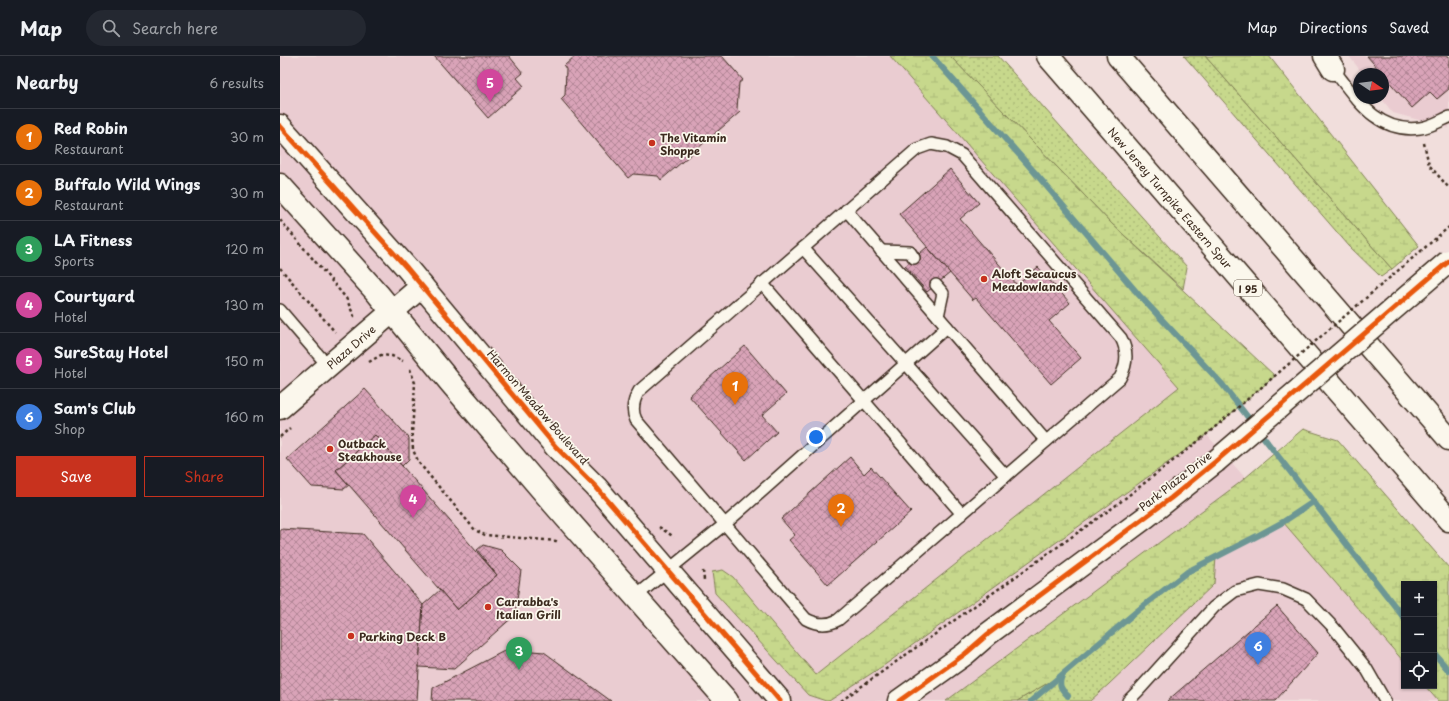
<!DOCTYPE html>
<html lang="en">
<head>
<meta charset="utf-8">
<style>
  body { margin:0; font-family:"Playpen Sans",sans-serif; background:#242831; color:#f1f3f6 }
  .controls { position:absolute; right:12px; bottom:12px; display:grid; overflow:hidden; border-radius:0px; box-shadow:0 1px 3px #0004 }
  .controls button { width:36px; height:36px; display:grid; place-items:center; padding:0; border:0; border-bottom:1px solid #363941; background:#171b24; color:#f1f3f6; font:20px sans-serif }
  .compass { position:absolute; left:1073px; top:12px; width:36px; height:36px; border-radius:50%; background:#171b24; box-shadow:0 1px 3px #0004; rotate:103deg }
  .you { position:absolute; left:536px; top:381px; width:14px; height:14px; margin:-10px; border:3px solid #fff; border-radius:50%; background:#1a73e8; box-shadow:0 0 0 6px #1a73e833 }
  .badge { display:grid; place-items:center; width:26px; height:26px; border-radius:50%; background:#c8321e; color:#fff; font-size:13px; font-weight:700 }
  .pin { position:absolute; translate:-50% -33px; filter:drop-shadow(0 1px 2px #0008) }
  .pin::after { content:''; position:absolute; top:21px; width:14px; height:12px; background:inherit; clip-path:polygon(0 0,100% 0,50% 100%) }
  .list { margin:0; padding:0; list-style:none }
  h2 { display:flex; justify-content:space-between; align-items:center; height:52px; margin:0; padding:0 16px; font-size:17px }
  h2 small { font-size:13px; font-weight:400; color:#9ea1a6 }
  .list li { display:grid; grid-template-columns:26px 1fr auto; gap:12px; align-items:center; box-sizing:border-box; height:56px; padding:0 16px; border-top:1px solid #363941 }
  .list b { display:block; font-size:15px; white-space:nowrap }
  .list p { margin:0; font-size:13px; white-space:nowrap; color:#9ea1a6 }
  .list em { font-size:13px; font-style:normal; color:#9ea1a6 }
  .actions { display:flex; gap:8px; padding:12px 16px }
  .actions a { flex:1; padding:9px 0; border:1px solid #c8321e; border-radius:0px; text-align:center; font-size:14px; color:#c8321e }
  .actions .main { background:#c8321e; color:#fff }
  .icon { flex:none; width:22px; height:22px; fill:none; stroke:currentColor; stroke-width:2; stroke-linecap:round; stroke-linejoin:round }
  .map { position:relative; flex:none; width:1169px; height:645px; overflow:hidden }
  header { display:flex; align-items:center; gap:24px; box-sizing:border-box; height:56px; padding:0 20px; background:#171b24; border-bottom:1px solid #363941 }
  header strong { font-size:19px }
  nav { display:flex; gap:22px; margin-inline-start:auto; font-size:14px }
  .search { width:280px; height:36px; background:#242831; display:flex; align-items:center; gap:10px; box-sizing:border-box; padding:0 14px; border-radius:22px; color:#9ea1a6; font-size:15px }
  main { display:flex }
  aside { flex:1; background:#171b24 }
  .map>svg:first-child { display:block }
  .built { fill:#eaccd1 }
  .grass { fill:url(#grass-dots); stroke:#818155 }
  .wetland { fill:url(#wetland-marsh); stroke:#818155 }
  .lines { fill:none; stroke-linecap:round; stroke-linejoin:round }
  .stream { stroke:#6c9694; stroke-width:6 }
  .building { fill:url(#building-cross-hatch); stroke:#3b2a1e }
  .lane-casing { stroke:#3b2a1e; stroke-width:14 }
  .street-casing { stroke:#3b2a1e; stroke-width:25 }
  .secondary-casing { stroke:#3b2a1e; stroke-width:25 }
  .highway-casing { stroke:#3b2a1e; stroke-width:25 }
  .path { stroke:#3b2a1e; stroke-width:2.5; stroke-dasharray:3 3; stroke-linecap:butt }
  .lane { stroke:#fbf7ec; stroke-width:11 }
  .street { stroke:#fbf7ec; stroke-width:22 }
  .secondary { stroke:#fbf7ec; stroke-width:22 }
  .highway { stroke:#fbf7ec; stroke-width:22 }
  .secondary-bridge-casing { stroke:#3b2a1e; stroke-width:25; stroke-linecap:butt }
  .path-bridge { stroke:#3b2a1e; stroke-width:2.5; stroke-dasharray:3 3; stroke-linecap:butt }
  .secondary-bridge { stroke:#fbf7ec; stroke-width:22 }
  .cycleway-casing { stroke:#fbf7ec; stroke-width:8 }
  .cycleway { stroke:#e8590c; stroke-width:5 }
  .poi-dot { fill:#c8321e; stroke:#fbf7ec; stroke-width:1.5 }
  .labels { text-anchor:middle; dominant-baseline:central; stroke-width:3.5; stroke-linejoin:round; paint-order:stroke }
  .shield { fill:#fbf7ec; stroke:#75685c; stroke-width:1 }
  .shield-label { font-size:10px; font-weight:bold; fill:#3b2a1e }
  .poi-label { font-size:11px; font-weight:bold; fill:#3b2a1e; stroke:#fbf7ec; text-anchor:start }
  .street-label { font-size:11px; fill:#3b2a1e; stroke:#fbf7ec }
</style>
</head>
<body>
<header>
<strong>Map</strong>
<div class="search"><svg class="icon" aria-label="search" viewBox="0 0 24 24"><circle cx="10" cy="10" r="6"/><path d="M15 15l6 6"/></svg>Search here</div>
<nav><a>Map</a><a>Directions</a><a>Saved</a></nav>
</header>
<main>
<aside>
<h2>Nearby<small>6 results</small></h2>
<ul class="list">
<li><span class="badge" style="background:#e8710a">1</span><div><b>Red Robin</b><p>Restaurant</p></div><em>30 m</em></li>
<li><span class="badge" style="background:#e8710a">2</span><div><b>Buffalo Wild Wings</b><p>Restaurant</p></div><em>30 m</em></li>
<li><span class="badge" style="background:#2e9e5b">3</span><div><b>LA Fitness</b><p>Sports</p></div><em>120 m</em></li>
<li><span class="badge" style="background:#d1479c">4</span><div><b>Courtyard</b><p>Hotel</p></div><em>130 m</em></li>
<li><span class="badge" style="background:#d1479c">5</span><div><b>SureStay Hotel</b><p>Hotel</p></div><em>150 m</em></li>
<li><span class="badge" style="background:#3f7fe0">6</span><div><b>Sam's Club</b><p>Shop</p></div><em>160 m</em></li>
</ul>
<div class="actions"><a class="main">Save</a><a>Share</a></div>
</aside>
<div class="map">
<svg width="1169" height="645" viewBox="0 0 1169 645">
  <defs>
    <pattern id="grass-dots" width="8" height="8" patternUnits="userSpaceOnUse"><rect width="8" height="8" fill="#c7d88c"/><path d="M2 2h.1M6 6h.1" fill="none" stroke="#acba78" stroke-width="1.8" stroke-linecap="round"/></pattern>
    <pattern id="wetland-marsh" width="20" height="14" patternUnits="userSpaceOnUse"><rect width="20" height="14" fill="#c7d88c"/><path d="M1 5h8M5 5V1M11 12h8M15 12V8" fill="none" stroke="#acba78"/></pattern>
    <pattern id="building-cross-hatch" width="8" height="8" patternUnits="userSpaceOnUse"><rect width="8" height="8" fill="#d9a3b8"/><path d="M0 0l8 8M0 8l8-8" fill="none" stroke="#b18595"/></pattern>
  </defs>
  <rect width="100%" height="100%" fill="#f1dedc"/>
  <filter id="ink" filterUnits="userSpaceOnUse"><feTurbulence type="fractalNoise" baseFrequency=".025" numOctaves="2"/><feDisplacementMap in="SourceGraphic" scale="8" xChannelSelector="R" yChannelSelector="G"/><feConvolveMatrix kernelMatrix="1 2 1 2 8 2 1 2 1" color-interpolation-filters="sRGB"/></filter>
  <g filter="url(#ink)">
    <g class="built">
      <path d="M0 0H610L900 331 891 339 1124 599V630H1152L1165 645H0Z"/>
      <path d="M1069 0H1169V72L1113 57 1101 42H1103V18H1083Z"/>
    </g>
    <g class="grass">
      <path d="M670 0H718L789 80 907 211 903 233 832 168Z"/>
      <path d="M904 0H925L1112 213 1101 221 1069 190Z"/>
      <path d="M936 501 934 528 829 628 810 645H737L783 618 857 555 907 516Z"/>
    </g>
    <g class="wetland">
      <path d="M610 0H670L832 168 995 320 921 383 606 608 549 645H546L528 639 435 537 432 516 443 514 453 521 536 619 899 331Z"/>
      <path d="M925 0H989L1139 190 1112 213Z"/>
      <path d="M1023 373 1058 384 1169 512V645H1158L1145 630H1154V528H1124V606L1003 466 979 479 907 516 857 555 783 618 737 645H666L958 428Z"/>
    </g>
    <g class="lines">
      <g class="stream">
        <path d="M652 0 757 119 859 239 942 328 1124 562"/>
        <path d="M1154 597 1169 615"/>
        <path d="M782 620C778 629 781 633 788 640"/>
        <path d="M751 645 857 555 907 516 979 479 1003 466 1033 446"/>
      </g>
    </g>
    <g class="building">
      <path d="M154 0H229L243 17 237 22 244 30 208 62Z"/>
      <path d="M295 0H442L463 24 459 27 457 53 460 56 381 124 378 120 353 118 348 122 281 43 285 39 286 13 284 10Z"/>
      <path d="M1087 0H1169V33L1157 43 1150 36 1132 52Z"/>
      <path d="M670 113 699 147 680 163 737 229 758 211 790 247 769 265 801 302 771 328 696 242 693 244 619 158Z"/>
      <path d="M647 191 670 217 647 236 625 210Z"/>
      <path d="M465 290 506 338 482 359 497 376 466 404 409 340Z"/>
      <path d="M85 333 129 382V403L122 410 95 379 56 414 69 429 64 433 32 431 7 403Z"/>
      <path d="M95 379 217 519 177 554 56 414Z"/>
      <path d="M570 401 584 418 591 411 631 456 548 529 509 484 515 479 501 463Z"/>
      <path d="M0 473 83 478 143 549 137 645H0Z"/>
      <path d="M203 489 221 494 241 514 235 559 174 613 139 611 143 549 160 534 177 554 217 519 197 494Z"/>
      <path d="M997 550 1038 597 995 645H887Z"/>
      <path d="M228 593 264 596 331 645H152L153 632Z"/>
    </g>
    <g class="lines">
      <defs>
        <g id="lane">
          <path d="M1053 13C1076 42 1097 78 1140 72 1150 71 1160 65 1169 61"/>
          <path d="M651 88 667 91 682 99 841 282C848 295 847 309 840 322L558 564C547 570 537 569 526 563L356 364C351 354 353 345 359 335L637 93Z"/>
          <path d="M566 154 766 385"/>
          <path d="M523 192 726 420"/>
          <path d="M601 195 630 196 634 202"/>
          <path d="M482 227 682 458"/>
          <path d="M656 229 663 237 658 260"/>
          <path d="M0 254 48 310"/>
          <path d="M355 541 445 468 667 271"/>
          <path d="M848 645 858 635 934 551 955 535 979 529 1003 533 1026 543 1053 571 1086 612 1105 645"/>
        </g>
        <g id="street">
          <path d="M1045 0 1053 13"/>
          <path d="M0 352 142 230"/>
        </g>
        <g id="secondary">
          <path d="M0 70 127 212 276 391 316 431 500 645"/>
          <path d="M0 129 98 238 170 326 274 448 447 645"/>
          <path d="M619 645 685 598 708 578 866 461 935 406"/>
        </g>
        <g id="highway">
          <path d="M768 0 1169 464"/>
          <path d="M838 0 1169 383"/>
        </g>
      </defs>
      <use href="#lane" class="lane-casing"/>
      <use href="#street" class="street-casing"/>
      <use href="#secondary" class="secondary-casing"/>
      <use href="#highway" class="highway-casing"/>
      <g class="path">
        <path d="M1144 87 1149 109 1169 132"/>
        <path d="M0 164 66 242 74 260 73 261"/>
        <path d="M0 212 55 276"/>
        <path d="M89 306 101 299 112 300 123 305"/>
        <path d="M130 313 135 327 132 378 133 394 139 407 195 474 205 479 276 485 278 486"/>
        <path d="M0 381 10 372"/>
        <path d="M379 471 394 481"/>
        <path d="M423 515 424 524"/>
        <path d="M561 645 835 450 921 383"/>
      </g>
      <use href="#lane" class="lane"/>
      <use href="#street" class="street"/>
      <use href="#secondary" class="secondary"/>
      <use href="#highway" class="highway"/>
      <defs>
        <path id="secondary-bridge" d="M935 406 1169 205"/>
      </defs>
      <use href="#secondary-bridge" class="secondary-bridge-casing"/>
      <path class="path-bridge" d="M921 383 1169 171"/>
      <use href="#secondary-bridge" class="secondary-bridge"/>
      <defs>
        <g id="cycleway">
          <path d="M0 70 127 212 276 391 316 431 500 645"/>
          <path d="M619 645 685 598 708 578 771 531 891 442 935 406 1169 205"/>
        </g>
      </defs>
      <use href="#cycleway" class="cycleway-casing"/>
      <use href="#cycleway" class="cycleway"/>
    </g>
  </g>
  <g class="poi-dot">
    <circle cx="372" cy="87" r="4"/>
    <circle cx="704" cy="223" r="4"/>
    <circle cx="50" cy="393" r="4"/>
    <circle cx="208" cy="551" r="4"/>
    <circle cx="71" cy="580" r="4"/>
  </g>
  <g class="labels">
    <rect class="shield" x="954" y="224" width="28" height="16" rx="3"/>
    <g class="shield-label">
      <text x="968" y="232">I 95</text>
    </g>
    <g class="poi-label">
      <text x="380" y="81">The Vitamin<tspan x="380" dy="13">Shoppe</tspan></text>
      <text x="712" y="217">Aloft Secaucus<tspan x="712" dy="13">Meadowlands</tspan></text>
      <text x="58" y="387">Outback<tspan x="58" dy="13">Steakhouse</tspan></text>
      <text x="216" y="545">Carrabba's<tspan x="216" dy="13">Italian Grill</tspan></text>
      <text x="79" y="580">Parking Deck B</text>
    </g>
    <g class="street-label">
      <text transform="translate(890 142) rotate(49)">New Jersey Turnpike Eastern Spur</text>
      <text transform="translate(71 291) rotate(-41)">Plaza Drive</text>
      <text transform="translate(258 351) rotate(49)">Harmon Meadow Boulevard</text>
      <text transform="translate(895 425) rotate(-38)">Park Plaza Drive</text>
    </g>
  </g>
</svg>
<div class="controls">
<button>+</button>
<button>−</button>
<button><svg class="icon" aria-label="locate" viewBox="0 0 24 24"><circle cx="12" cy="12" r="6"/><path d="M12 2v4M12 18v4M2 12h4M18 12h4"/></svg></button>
</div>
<svg class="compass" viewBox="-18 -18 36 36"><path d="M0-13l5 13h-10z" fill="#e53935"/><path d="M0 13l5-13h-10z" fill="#9ea1a6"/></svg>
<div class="you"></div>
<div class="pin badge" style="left:455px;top:349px;background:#e8710a">1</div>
<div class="pin badge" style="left:561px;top:471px;background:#e8710a">2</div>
<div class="pin badge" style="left:239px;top:614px;background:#2e9e5b">3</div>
<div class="pin badge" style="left:133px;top:462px;background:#d1479c">4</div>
<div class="pin badge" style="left:210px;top:46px;background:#d1479c">5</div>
<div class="pin badge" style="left:978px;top:609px;background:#3f7fe0">6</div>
</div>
</main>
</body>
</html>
